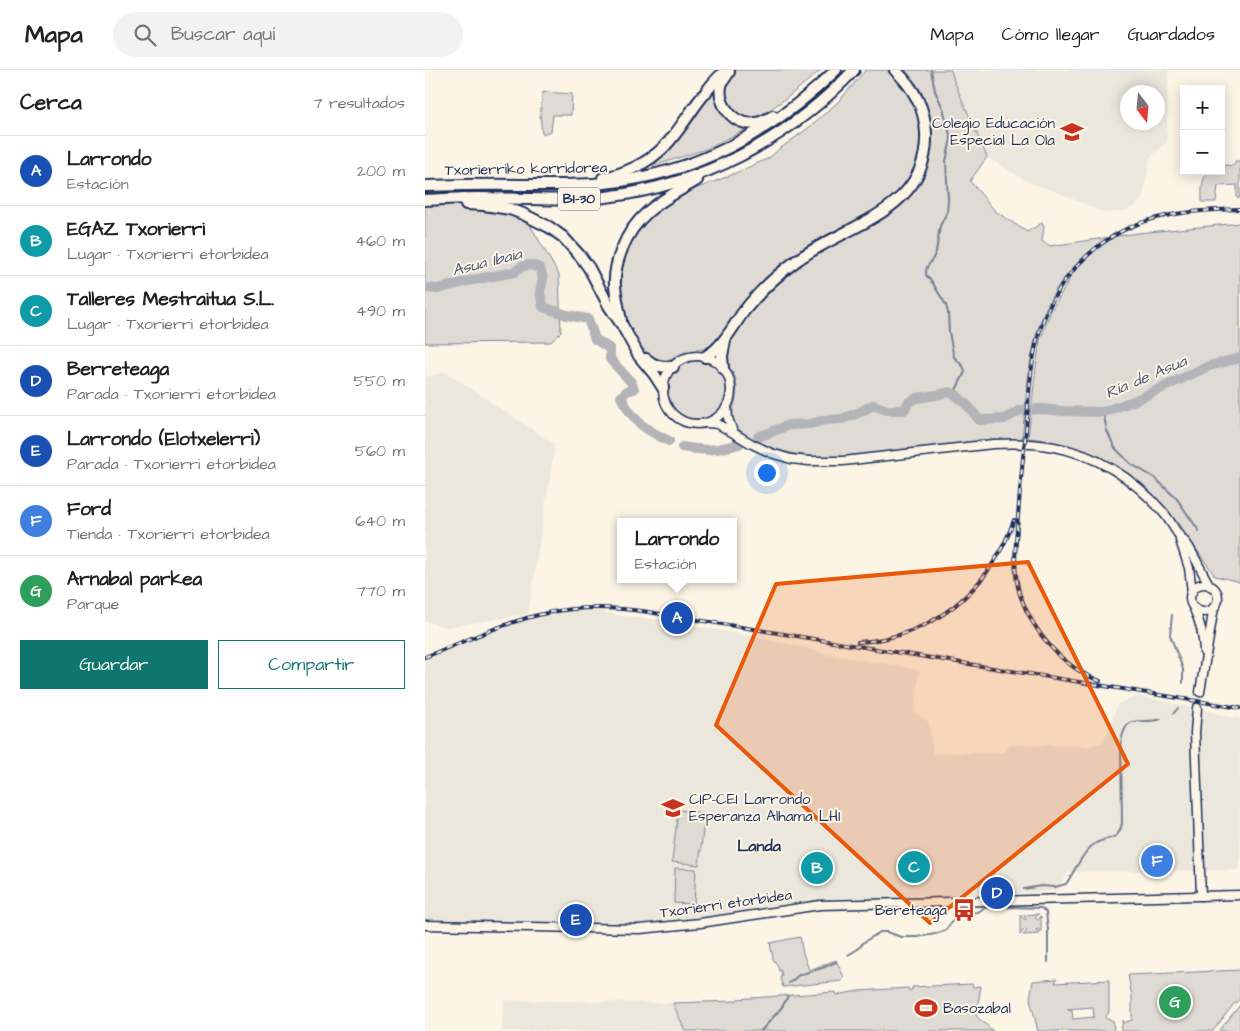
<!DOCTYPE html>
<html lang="es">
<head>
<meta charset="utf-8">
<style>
  body { margin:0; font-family:"Architects Daughter",sans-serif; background:#f2f2f2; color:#202124 }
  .controls { position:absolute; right:15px; top:15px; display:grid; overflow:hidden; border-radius:0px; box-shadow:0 2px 12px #0003 }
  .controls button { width:45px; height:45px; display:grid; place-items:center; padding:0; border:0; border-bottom:1px solid #e0e0e0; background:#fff; color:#202124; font:25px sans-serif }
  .compass { position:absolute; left:695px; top:15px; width:45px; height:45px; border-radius:50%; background:#fff; box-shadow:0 2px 12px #0003; rotate:164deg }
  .you { position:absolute; left:341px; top:402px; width:18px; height:18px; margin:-12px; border:4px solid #fff; border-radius:50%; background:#1a73e8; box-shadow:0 0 0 8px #1a73e833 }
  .badge { display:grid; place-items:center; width:32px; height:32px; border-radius:50%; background:#0f766e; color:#fff; font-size:16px; font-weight:700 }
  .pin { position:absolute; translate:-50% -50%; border:2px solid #fff; box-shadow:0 1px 5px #0006 }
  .popup { position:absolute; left:192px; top:448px; width:120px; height:65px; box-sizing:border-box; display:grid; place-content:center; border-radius:0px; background:#fff; filter:drop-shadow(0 1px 4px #0005); font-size:16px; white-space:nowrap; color:#757577 }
  .popup b { font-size:19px; color:#202124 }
  .popup::after { content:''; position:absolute; left:50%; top:100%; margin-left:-10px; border:10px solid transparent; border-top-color:#fff }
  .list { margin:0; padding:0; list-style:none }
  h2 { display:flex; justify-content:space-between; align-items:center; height:65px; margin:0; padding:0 20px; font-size:21px }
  h2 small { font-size:16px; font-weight:400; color:#757577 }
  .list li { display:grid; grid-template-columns:32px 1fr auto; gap:15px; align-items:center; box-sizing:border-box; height:70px; padding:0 20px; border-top:1px solid #e0e0e0 }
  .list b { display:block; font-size:19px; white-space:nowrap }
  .list p { margin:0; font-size:16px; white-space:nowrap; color:#757577 }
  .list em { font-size:16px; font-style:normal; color:#757577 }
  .actions { display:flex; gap:10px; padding:15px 20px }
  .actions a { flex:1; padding:11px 0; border:1px solid #0f766e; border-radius:0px; text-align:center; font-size:18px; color:#0f766e }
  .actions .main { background:#0f766e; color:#fff }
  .icon { flex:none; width:28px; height:28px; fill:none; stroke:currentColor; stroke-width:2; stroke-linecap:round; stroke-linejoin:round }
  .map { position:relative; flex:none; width:815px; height:961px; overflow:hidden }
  header { display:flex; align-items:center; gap:30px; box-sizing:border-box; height:70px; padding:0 25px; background:#fff; border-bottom:1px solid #e0e0e0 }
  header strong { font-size:24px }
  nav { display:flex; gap:28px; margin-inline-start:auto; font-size:18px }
  .search { width:350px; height:45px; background:#f2f2f2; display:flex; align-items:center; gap:12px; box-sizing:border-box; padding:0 18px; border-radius:28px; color:#757577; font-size:19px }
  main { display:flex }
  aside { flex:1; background:#fff }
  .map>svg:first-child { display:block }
  .built { fill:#ece7dc; fill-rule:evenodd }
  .green { fill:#dfdbd4; stroke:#7d8599; fill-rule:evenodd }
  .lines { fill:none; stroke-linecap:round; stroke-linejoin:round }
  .stream { stroke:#767f94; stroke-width:2 }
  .river { stroke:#b2b4b8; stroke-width:10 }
  .tertiary-tunnel { stroke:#cfcdca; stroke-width:8; stroke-dasharray:8 4; stroke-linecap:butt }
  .tertiary-casing { stroke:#1b2f5e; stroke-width:11 }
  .motorway-casing { stroke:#1b2f5e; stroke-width:14 }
  .tertiary { stroke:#fcf5e5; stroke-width:8 }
  .motorway { stroke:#fcf5e5; stroke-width:10 }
  .rail-casing { stroke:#1b2f5e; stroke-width:4 }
  .rail { stroke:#fcf5e5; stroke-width:2; stroke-dasharray:5.5; stroke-linecap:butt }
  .marked { fill:#e8590c; fill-opacity:0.2; stroke:#e8590c; stroke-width:4; stroke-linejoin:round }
  .labels { text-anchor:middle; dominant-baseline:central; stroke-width:4; stroke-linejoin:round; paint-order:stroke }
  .shield { fill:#fcf5e5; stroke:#5e6a86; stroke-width:1 }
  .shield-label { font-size:14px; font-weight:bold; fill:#1b2f5e }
  .poi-label { font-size:15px; fill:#1b2f5e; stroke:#fcf5e5; text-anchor:end }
  .street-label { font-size:15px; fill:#1b2f5e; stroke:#fcf5e5 }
  .water-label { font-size:16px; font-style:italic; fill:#485779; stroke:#fcf5e5 }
  .neighbourhood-label { font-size:16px; font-weight:bold; fill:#1b2f5e; stroke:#fcf5e5 }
</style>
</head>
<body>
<header>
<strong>Mapa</strong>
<div class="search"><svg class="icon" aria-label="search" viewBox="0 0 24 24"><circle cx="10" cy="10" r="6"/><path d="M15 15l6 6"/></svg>Buscar aquí</div>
<nav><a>Mapa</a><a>Cómo llegar</a><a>Guardados</a></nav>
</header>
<main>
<aside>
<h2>Cerca<small>7 resultados</small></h2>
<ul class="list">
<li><span class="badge" style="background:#1a4fb4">A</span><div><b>Larrondo</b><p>Estación</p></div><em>200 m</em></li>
<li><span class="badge" style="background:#0f9aa8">B</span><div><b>EGAZ Txorierri</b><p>Lugar · Txorierri etorbidea</p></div><em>460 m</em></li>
<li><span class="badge" style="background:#0f9aa8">C</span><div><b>Talleres Mestraitua S.L.</b><p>Lugar · Txorierri etorbidea</p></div><em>490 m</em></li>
<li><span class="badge" style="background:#1a4fb4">D</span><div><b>Berreteaga</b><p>Parada · Txorierri etorbidea</p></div><em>550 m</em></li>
<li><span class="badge" style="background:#1a4fb4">E</span><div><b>Larrondo (Elotxelerri)</b><p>Parada · Txorierri etorbidea</p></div><em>560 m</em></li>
<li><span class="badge" style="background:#3f7fe0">F</span><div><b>Ford</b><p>Tienda · Txorierri etorbidea</p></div><em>640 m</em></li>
<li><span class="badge" style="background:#2e9e5b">G</span><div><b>Arnabal parkea</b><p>Parque</p></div><em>770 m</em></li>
</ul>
<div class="actions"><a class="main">Guardar</a><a>Compartir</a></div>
</aside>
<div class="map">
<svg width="815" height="961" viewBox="0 0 815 961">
  <rect width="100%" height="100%" fill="#fcf5e5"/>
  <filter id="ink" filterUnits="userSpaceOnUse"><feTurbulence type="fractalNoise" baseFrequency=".02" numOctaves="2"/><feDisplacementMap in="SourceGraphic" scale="10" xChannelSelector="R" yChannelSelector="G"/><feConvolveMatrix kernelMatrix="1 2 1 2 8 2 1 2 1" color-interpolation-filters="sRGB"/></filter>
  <g filter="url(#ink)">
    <g class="built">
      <path d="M526 0H743L742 72 725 87 718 127 711 136 700 141 680 143 624 119 603 112 562 87 529 11ZM702 22H732V52H702Z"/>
      <path d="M21 302 130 375 103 544 21 557 0 551V307Z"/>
      <path d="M169 539 190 545 233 550 303 562 377 577 403 585 462 594 494 600 490 643 504 652 508 684 578 682 585 675 665 676 678 672 693 634 713 626 778 640 815 649V800L644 802 631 821 532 827 394 829 280 846V848L255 850 213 856 0 853V587L80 555 136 540Z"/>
      <path d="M79 930 248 933 260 961H77Z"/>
    </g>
    <g class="green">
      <path d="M311 0H396C381 12 343 46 326 48 316 49 306 40 303 31 298 19 303 9 311 0Z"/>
      <path d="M441 0H461L475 13 487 31 495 47 496 63 493 90 489 105 461 136 368 188 347 203 325 225 313 240 296 265 288 275 278 279 262 281 240 291 229 288 217 278 206 262 200 247 196 220 197 196 202 179 208 166 219 152 242 135 270 119 304 106 344 88 353 80 382 59 412 33Z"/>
      <path d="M480 0H526L529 11 562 87 545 111 570 141 602 162 617 153 619 157 617 171 625 176 713 163 815 153V512L790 506 753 453 732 429 714 411 686 393 669 384 620 370 603 368 611 297 615 270 626 241 645 209 639 208C603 254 603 314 597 369L519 375 513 377C452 384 384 400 327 369 314 361 304 352 309 336 312 325 314 313 308 303 307 300 305 299 304 297 301 292 300 284 301 278 303 269 315 254 321 247 343 217 371 194 404 176 435 160 471 148 491 118 516 80 512 32 480 0Z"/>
      <path d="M288 19 291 20C291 34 298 51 312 56 316 57 321 57 324 58L281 79 228 96 254 69 268 51Z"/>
      <path d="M118 22 147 24 146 45H128L126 61 117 64 115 45Z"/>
      <path d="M810 91H815V128H812V115L793 116 791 132H777C777 123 775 104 787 101 790 101 793 101 796 101V96L802 95 807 96 810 94Z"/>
      <path d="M0 111 44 118 89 117 105 155 134 205 136 262 126 272 0 273Z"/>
      <circle cx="272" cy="320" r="29"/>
      <path d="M253 740 280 743 274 795 247 792Z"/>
      <path d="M250 798 271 799 269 834 249 833Z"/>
      <path d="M614 844 610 848 613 850 616 846V862L613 859 611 860 615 864 598 865 602 861 600 859 595 865V845L600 850 601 848 598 845Z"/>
      <path d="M375 867 378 883 384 900 411 890 419 907 417 911 358 917 355 907 357 906 356 901H354L353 896 348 889 345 873Z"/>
      <path d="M815 900V929L808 935 788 961H696L698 950V953L707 950V927L703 905Z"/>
      <path d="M632 909 630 913 684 910V942L681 946 682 949 688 951 689 961H613L605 929 608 911ZM668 937 669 947 648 949 647 940 642 939Z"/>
      <path d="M547 914 548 917 556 916 551 946 568 961H260L248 933 311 931 312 929 411 922 412 925 433 921 483 918V920H487V917Z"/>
      <path d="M815 935V961H794Z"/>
    </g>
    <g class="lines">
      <g class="stream">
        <path d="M506 0 510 21 518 38 526 69 521 91 523 130 522 142 515 156 511 182 507 190 502 197 501 201V205L507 212 521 235 523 243 524 262 528 283 529 287 538 296 540 301 539 304 531 320 530 324"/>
        <path d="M678 342 682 361 690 378 706 394 730 408 752 429 774 461"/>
        <path d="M747 545 745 565 758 599V613"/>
        <path d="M749 643 753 638"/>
        <path d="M599 819 616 816 630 817 641 814C649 802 658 782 668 775 683 764 693 774 697 753L696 672C702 640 715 656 736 649"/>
        <path d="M423 885 433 879 439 872 455 862H462L476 867H492L510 864 520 861 528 850 536 843 553 842 559 838 586 837 616 838 621 842 623 860V892"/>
        <path d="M364 913 374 905 397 898 411 892"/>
        <path d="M336 961 357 937 363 926"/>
      </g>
      <g class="river">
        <path d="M0 218 13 219 43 211 89 202 98 196 106 195 115 198 118 209 115 221 118 237 142 245 163 249 170 269 185 279V289L206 312 209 319 202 321 196 327C209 352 219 359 244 371"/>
        <path d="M333 367 364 355 385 354 400 350 417 349 433 343 448 335 462 340H479L484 332 492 328 511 325 524 322 530 324 544 337 554 350 579 349 596 340 618 339 637 341 678 342 711 330 784 296 815 288"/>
        <path d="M257 377C281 381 290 381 314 374"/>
      </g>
      <path class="tertiary-tunnel" d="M772 638 775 622"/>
      <defs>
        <g id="tertiary">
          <circle cx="272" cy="320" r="34"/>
          <path d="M302 338 303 348 308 362"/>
          <path d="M282 353 293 354 327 374 346 383 366 389 384 391H418L568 374C588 373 609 373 629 377 672 385 709 409 738 442 744 449 748 457 753 464 757 469 762 473 765 479 772 491 778 504 785 516"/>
          <path d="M755 470 764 498 767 522"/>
          <circle cx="779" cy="528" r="14"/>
          <path d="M769 539C776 554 778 565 779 582"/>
          <path d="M775 622 789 537"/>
          <path d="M772 638 770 662 776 826"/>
          <path d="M0 855 215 859 275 853 395 835 815 825"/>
        </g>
        <g id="motorway">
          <path d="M304 2C301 7 297 11 296 16 293 32 305 50 321 53 330 55 340 51 348 46"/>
          <path d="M178 108C200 104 223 93 239 77 255 61 266 39 281 22 287 14 293 6 302 0"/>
          <path d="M0 116C32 115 64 114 95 115 123 115 151 116 179 113 268 105 348 62 411 0"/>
          <path d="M0 130C18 129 35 128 53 128 96 128 139 132 181 127 277 115 363 70 429 0"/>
          <path d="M41 134 59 135 85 139 98 144 124 157 138 167 156 187 164 198 184 236 197 255 214 286 229 304 238 318"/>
          <path d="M196 251C194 239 191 228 190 216 189 203 192 191 197 179 211 142 240 129 272 110"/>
          <path d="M280 287 290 280 295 275C304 265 311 252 319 241 334 222 352 205 371 191 421 154 504 142 501 63 500 39 488 17 470 0"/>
          <path d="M221 289C230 297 237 297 248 297"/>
          <path d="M298 298 297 286 300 270"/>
        </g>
      </defs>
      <use href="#tertiary" class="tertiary-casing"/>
      <use href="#motorway" class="motorway-casing"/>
      <use href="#tertiary" class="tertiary"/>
      <use href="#motorway" class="motorway"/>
      <defs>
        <g id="rail">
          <path d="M433 572C508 568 565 519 589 450"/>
          <path d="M0 587C38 572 82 551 122 543 153 536 186 537 217 541L815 638"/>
          <path d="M675 611C637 597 608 562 595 525 587 499 591 472 593 446 595 420 597 395 600 370 604 332 604 291 617 254 627 227 642 204 663 185 707 144 758 141 815 139"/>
        </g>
      </defs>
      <use href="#rail" class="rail-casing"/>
      <use href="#rail" class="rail"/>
    </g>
  </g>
  <path class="marked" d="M603 492 703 694 505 853 291 655 351 514Z"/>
  <defs>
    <symbol id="school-bare" viewBox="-9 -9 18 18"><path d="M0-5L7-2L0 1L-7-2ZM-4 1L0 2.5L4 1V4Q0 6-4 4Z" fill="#c8321e" stroke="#fcf5e5" stroke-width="2.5" paint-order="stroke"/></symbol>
    <symbol id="bus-bare" viewBox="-9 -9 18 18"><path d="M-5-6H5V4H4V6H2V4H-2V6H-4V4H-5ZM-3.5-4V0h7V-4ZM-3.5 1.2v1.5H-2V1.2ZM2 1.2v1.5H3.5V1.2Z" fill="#c8321e" stroke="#fcf5e5" stroke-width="2.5" paint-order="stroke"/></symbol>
    <symbol id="stadium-bare" viewBox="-9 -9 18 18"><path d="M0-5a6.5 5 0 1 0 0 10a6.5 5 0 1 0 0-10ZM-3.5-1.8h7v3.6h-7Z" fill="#c8321e" stroke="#fcf5e5" stroke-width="2.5" paint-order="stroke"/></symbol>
  </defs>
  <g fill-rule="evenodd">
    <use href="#school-bare" x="631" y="46" width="32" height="32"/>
    <use href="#school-bare" x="232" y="722" width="32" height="32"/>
    <use href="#bus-bare" x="523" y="824" width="32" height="32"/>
    <use href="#stadium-bare" x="485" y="922" width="32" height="32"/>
  </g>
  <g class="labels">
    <rect class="shield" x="133" y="117.5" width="42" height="23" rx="4"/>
    <g class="shield-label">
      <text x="154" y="129">BI-30</text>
    </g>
    <g class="poi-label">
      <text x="630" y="53">Colegio Educación<tspan x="630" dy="17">Especial La Ola</tspan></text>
      <text x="264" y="729" text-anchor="start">CIP-CEI Larrondo<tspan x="264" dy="17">Esperanza Alhama LHI</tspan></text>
      <text x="522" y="840">Bereteaga</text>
      <text x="518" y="938" text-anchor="start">Basozabal</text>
    </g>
    <g class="street-label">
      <text transform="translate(101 99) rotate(-1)">Txorierriko korridorea</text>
      <text transform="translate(301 834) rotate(-8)">Txorierri etorbidea</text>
    </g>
    <g class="water-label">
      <text transform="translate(62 192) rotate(-14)">Asua Ibaia</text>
      <text transform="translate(721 307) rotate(-23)">Ría de Asua</text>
    </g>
    <g class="neighbourhood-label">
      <text x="334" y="776">Landa</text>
    </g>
  </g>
</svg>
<div class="controls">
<button>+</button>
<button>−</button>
</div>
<svg class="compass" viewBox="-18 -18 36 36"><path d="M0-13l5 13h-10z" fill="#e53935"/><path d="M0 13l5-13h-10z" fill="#757577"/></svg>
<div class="you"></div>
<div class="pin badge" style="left:252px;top:548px;background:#1a4fb4">A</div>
<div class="popup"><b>Larrondo</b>Estación</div>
<div class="pin badge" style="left:392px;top:798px;background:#0f9aa8">B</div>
<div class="pin badge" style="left:489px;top:797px;background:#0f9aa8">C</div>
<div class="pin badge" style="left:572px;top:823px;background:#1a4fb4">D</div>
<div class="pin badge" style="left:151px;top:850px;background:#1a4fb4">E</div>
<div class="pin badge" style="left:732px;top:791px;background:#3f7fe0">F</div>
<div class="pin badge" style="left:750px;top:932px;background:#2e9e5b">G</div>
</div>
</main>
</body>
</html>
